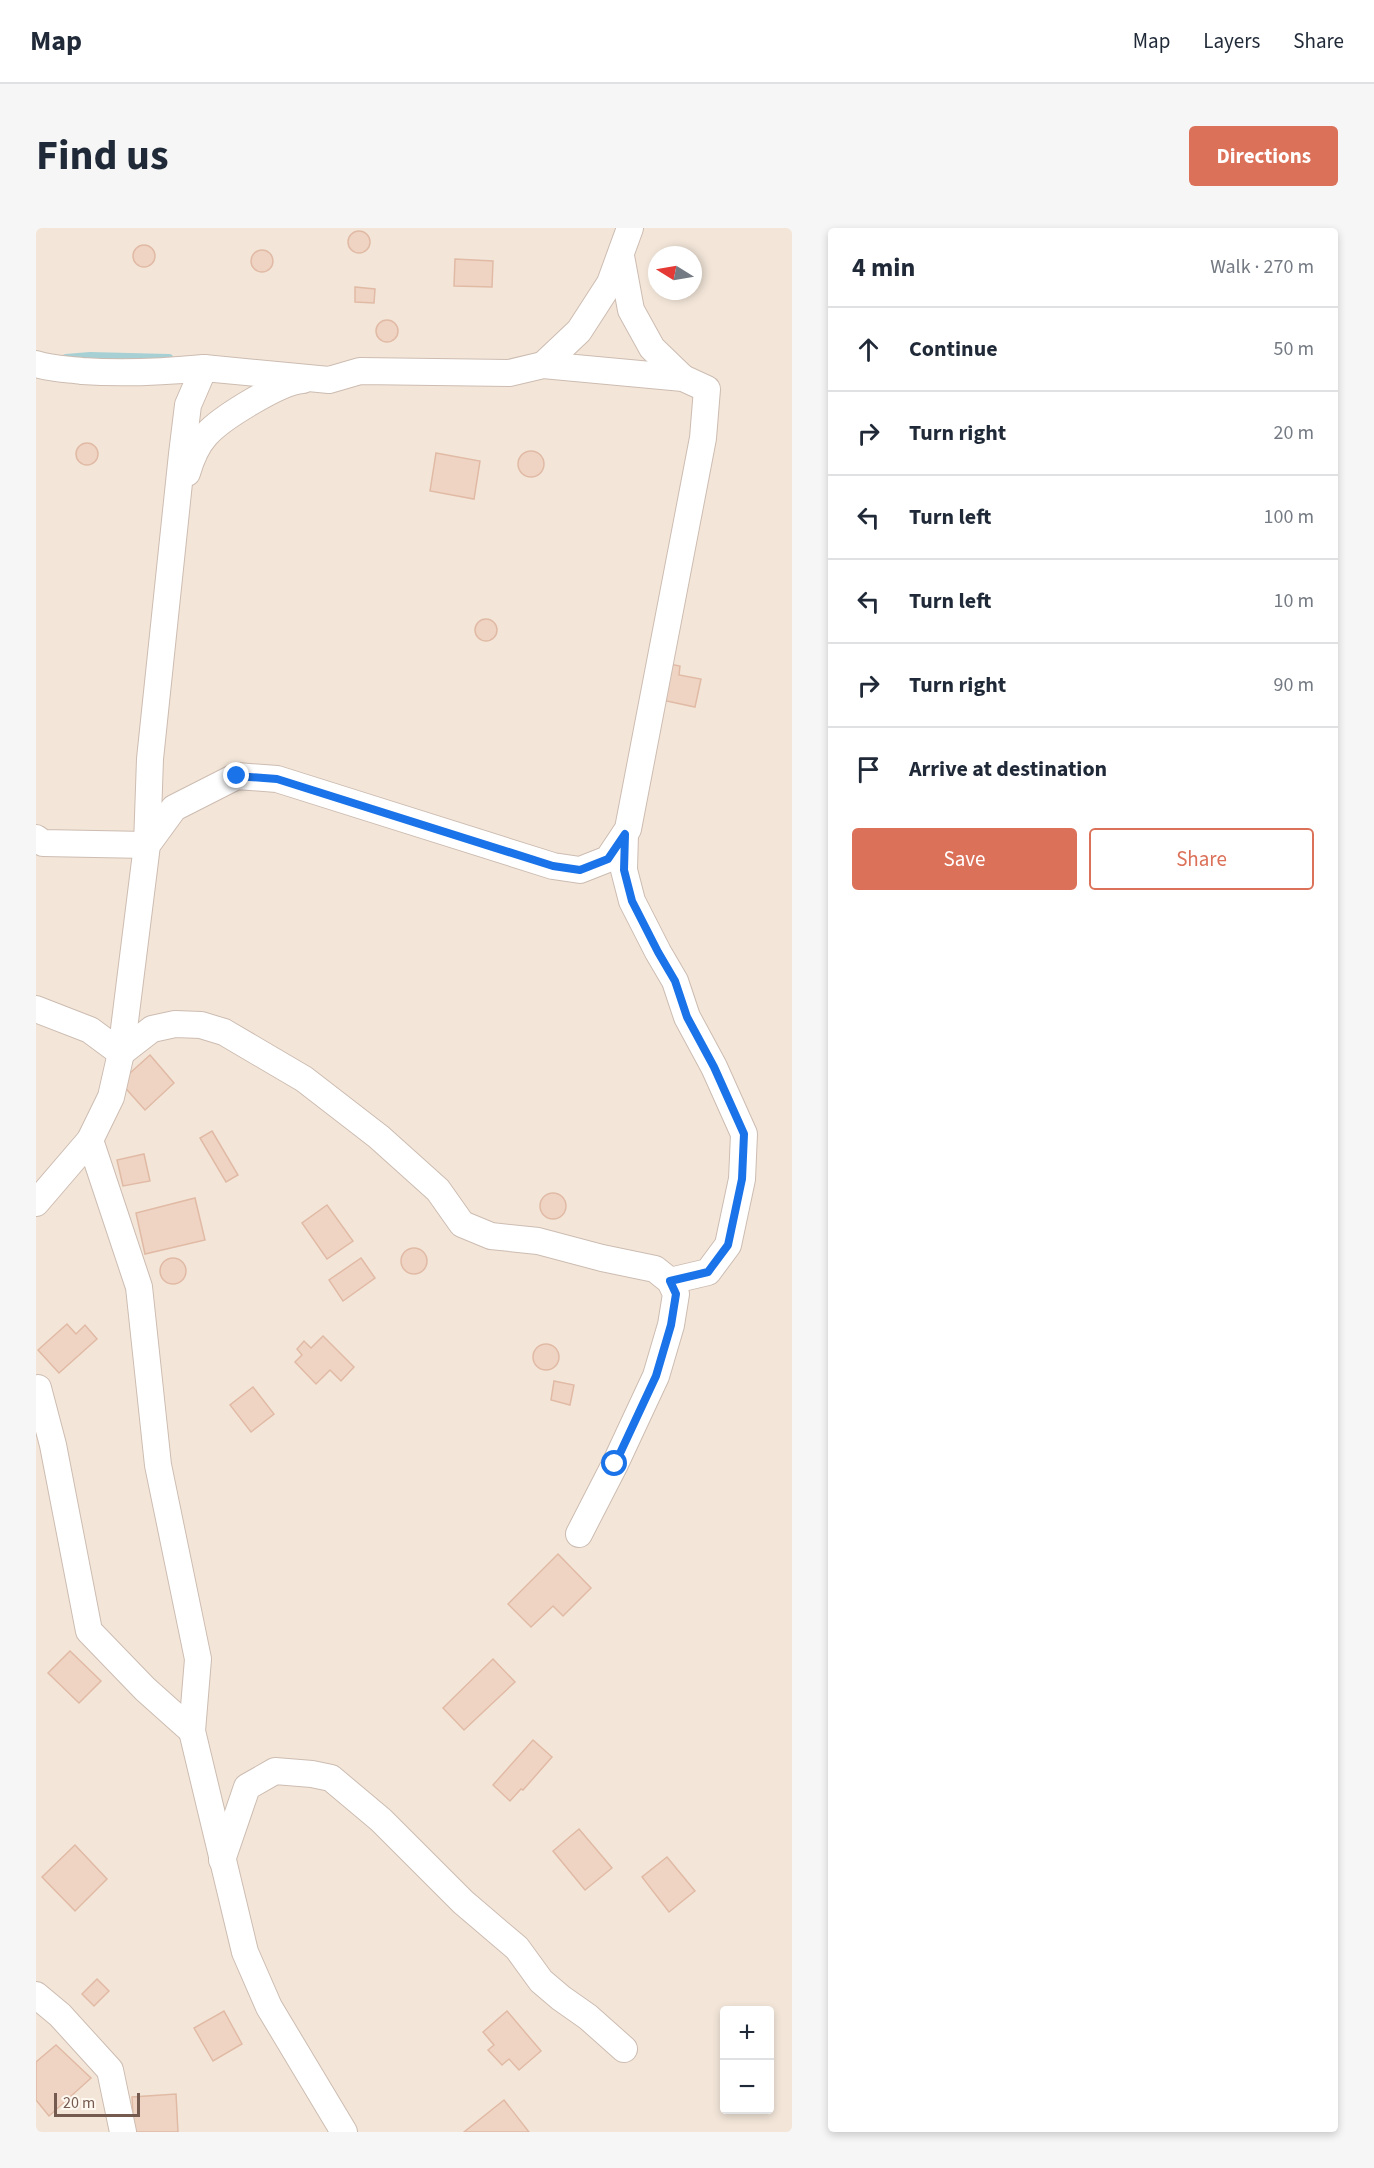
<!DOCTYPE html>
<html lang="en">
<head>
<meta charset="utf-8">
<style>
  body { margin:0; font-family:"Source Sans 3",sans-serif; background:#f6f6f7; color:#1f2937 }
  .controls { position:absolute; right:18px; bottom:18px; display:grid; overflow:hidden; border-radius:6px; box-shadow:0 3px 9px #0003 }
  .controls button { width:54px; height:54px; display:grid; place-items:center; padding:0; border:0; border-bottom:2px solid #e0e1e3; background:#fff; color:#1f2937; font:30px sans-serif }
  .compass { position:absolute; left:612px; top:18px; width:54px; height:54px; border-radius:50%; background:#fff; box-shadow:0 3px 9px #0003; rotate:281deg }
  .scale { position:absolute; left:18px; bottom:15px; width:86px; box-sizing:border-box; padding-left:6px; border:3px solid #755b4f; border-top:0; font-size:16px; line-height:21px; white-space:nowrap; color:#755b4f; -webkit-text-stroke:4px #fef8f1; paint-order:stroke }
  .stop { position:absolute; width:18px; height:18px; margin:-14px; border:4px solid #1a73e8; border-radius:50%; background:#fff }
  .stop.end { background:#1a73e8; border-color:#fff; box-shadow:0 2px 6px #0008 }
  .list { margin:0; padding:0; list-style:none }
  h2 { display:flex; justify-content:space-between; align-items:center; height:78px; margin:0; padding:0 24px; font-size:26px }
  h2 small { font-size:20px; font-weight:400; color:#747a83 }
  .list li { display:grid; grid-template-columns:39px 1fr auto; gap:18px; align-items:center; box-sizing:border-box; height:84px; padding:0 24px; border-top:2px solid #e0e1e3 }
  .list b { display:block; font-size:22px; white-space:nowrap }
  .list em { font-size:20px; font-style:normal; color:#747a83 }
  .actions { display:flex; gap:12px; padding:18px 24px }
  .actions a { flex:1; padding:14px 0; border:2px solid #dc7159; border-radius:6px; text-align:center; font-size:21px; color:#dc7159 }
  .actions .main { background:#dc7159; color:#fff }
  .icon { flex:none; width:33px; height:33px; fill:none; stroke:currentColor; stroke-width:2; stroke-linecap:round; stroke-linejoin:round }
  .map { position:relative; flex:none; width:756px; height:1904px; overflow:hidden; border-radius:6px }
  header { display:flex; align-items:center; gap:36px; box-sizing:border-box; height:84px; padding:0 30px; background:#fff; border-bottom:2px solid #e0e1e3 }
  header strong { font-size:28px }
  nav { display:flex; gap:33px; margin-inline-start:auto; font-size:21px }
  .intro { display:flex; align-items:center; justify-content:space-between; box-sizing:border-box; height:144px; padding:0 36px }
  h1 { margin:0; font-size:42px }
  .button { padding:15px 27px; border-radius:6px; background:#dc7159; color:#fff; font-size:21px; font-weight:700 }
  main { display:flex; gap:36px; padding:0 36px }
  aside { flex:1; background:#fff; border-radius:6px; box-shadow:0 3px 9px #0003 }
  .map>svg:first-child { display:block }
  .residential { fill:#f3e6d9; fill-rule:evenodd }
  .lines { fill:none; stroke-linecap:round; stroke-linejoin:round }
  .stream { stroke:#a7d0d5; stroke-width:8 }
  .building { fill:#efd4c4; stroke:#e1baa5; stroke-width:1.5 }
  .minor-casing { stroke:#cdbcb1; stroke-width:28 }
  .minor { stroke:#fff; stroke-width:26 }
  .route { stroke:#1a73e8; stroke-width:8 }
</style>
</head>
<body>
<header>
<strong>Map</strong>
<nav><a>Map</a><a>Layers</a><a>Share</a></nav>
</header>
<div class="intro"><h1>Find us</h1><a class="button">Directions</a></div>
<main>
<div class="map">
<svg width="756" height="1904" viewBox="0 0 756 1904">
  <rect width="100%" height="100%" fill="#fbf4eb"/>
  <path class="residential" d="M0 0H756V1904H0ZM621 27H657V63H621ZM688 1782H734V1882H688Z"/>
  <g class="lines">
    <path class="stream" d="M30 130 54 128 133 130"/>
  </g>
  <g class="building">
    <circle cx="323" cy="14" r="11"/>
    <circle cx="108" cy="28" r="11"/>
    <circle cx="226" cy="33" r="11"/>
    <path d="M419 31 457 33 456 59 418 58Z"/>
    <path d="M319 59 339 61 338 75 319 74Z"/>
    <circle cx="351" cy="103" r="11"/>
    <circle cx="51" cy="226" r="11"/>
    <circle cx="495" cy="236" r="13"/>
    <path d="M400 225 444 233 438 271 394 263Z"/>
    <circle cx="450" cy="402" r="11"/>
    <path d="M628 435 644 438 643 447 665 451 659 479 621 471Z"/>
    <path d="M114 827 138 855 109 882 84 854Z"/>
    <path d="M176 903 202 947 190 954 164 910Z"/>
    <path d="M108 926 114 953 87 958 81 932Z"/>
    <circle cx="517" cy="978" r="13"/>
    <path d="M159 970 169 1012 109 1026 100 985Z"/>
    <path d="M291 977 317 1013 291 1031 266 995Z"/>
    <circle cx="378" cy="1033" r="13"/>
    <circle cx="137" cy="1043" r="13"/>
    <path d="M325 1030 339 1050 307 1073 293 1052Z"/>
    <path d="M31 1096 40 1106 49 1097 61 1111 23 1145 2 1122Z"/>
    <path d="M287 1108 318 1139 305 1153 294 1142 280 1156 259 1134 266 1127 261 1121 268 1113 275 1120Z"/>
    <circle cx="510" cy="1129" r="13"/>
    <path d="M518 1153 538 1157 534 1177 515 1172Z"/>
    <path d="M217 1159 238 1186 215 1204 194 1177Z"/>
    <path d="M522 1326 555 1360 527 1388 517 1378 495 1399 472 1376Z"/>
    <path d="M34 1423 65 1453 43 1475 12 1445Z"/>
    <path d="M457 1431 479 1454 428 1502 407 1480Z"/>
    <path d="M497 1512 516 1529 487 1562 485 1561 474 1573 457 1557Z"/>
    <path d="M543 1601 576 1640 549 1662 517 1623Z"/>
    <path d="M39 1617 71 1651 39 1683 6 1649Z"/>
    <path d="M631 1629 659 1663 633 1684 606 1649Z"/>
    <path d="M61 1751 73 1763 58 1778 46 1766Z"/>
    <path d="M188 1783 206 1816 177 1833 158 1800Z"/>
    <path d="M471 1783 505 1823 483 1842 473 1831 466 1837 452 1822 458 1817 447 1804Z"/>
    <path d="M20 1817 55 1850 13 1888 0 1872V1834Z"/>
    <path d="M140 1866 142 1904H98L96 1869Z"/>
    <path d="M468 1872 493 1904H428Z"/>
  </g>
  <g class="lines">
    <defs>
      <g id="minor">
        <path d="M585 28 595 82 616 120 647 150"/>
        <path d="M0 136C15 141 30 141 46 143 88 146 127 144 168 140"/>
        <path d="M507 137 543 103 574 55 594 0"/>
        <path d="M151 245C155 231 160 218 170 207 185 190 245 153 267 152"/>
        <path d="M589 606 588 642 596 673 622 724 639 753 651 789 678 839 708 906 706 951 692 1017 672 1044 634 1053"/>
        <path d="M0 610 7 615 111 617"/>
        <path d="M0 781 54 802 85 825 116 801 139 796 165 797 188 804 268 851 343 909 402 962 426 996 455 1008 502 1013 566 1030 619 1041 634 1053 640 1066 635 1097 620 1148 579 1236 543 1306"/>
        <path d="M54 912 103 1059 122 1237 162 1431 156 1503 209 1724 233 1779 308 1904"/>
        <path d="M0 975 54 912 75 869 85 825 111 617 114 531 146 226 152 177 168 140 293 152 324 143 473 145 507 137 647 150 671 161 667 210 592 601 572 631 544 642 517 638 241 551 201 548 138 580 111 617"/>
        <path d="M2 1160 17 1217 53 1403 109 1461 156 1503"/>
        <path d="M186 1632 211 1559 239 1543 276 1546 295 1550 345 1592 427 1674 481 1720 505 1753 525 1770 552 1789 588 1821"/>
        <path d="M0 1767 24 1787 74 1842 87 1904"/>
      </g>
    </defs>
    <use href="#minor" class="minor-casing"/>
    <use href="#minor" class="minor"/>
  </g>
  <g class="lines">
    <path class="route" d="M201 548 241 551 517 638 544 642 572 631 589 606 588 642 596 673 622 724 639 753 651 789 678 839 708 906 706 951 692 1017 672 1044 634 1053 640 1066 635 1097 620 1148 579 1236"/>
  </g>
</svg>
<div class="controls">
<button>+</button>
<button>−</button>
</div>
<svg class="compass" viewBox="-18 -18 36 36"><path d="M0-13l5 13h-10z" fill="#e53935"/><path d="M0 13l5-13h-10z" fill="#747a83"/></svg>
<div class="scale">20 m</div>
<div class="stop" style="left:579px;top:1236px"></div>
<div class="stop end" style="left:201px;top:548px"></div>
</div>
<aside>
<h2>4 min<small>Walk · 270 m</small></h2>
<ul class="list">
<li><svg class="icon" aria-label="ahead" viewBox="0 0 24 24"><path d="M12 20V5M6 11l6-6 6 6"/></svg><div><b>Continue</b></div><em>50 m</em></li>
<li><svg class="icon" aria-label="right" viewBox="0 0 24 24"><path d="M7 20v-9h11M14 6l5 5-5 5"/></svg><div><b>Turn right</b></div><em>20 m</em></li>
<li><svg class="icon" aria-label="left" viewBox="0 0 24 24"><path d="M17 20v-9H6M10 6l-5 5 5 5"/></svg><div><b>Turn left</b></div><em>100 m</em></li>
<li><svg class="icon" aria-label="left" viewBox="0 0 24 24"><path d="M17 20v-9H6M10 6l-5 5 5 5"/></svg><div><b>Turn left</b></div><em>10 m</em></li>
<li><svg class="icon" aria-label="right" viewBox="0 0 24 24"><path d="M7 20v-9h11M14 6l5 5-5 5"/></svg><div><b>Turn right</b></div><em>90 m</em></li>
<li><svg class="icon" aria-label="arrive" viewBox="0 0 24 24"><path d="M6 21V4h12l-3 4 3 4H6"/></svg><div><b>Arrive at destination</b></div></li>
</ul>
<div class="actions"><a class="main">Save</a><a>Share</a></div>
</aside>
</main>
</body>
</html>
